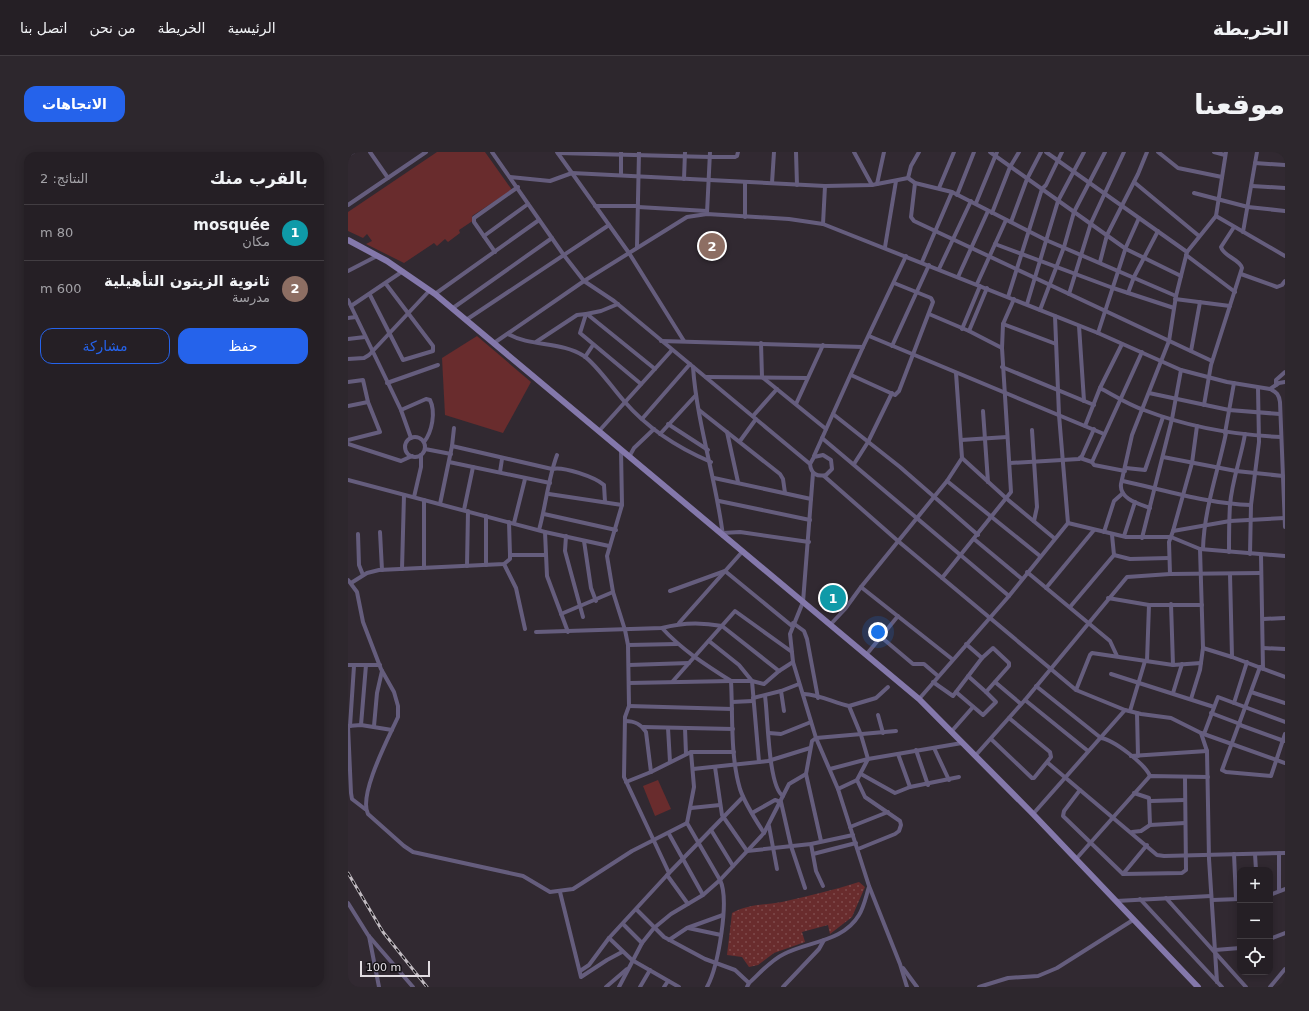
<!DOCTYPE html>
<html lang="ar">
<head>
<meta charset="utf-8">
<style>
  body { margin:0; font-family:"DejaVu Sans","Noto Naskh Arabic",sans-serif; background:#2d272d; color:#f1f3f6; direction:rtl }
  .controls { position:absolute; right:12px; bottom:12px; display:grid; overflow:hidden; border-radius:8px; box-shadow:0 2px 10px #0003 }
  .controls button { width:36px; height:36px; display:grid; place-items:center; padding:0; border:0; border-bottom:1px solid #423d42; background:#251f25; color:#f1f3f6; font:20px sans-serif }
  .scale { position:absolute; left:12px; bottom:10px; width:70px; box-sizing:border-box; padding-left:4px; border:2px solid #e2dde2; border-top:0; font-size:11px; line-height:14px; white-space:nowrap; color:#e2dde2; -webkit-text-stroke:3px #161317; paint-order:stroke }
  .you { position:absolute; left:530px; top:480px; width:14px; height:14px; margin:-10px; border:3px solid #fff; border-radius:50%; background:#1a73e8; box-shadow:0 0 0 6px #1a73e833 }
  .badge { display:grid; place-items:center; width:26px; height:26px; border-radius:50%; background:#2563eb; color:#fff; font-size:13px; font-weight:700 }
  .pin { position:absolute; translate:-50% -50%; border:2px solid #fff; box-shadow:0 1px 4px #0006 }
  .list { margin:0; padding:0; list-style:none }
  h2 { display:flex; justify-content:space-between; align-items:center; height:52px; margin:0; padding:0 16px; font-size:17px }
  h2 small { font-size:13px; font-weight:400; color:#a3a2a7 }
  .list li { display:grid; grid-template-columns:26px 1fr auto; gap:12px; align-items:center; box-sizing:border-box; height:56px; padding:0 16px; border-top:1px solid #423d42 }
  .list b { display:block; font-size:15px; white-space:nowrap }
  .list p { margin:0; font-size:13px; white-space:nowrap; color:#a3a2a7 }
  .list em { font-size:13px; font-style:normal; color:#a3a2a7 }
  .actions { display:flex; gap:8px; padding:12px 16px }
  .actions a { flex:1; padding:9px 0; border:1px solid #2563eb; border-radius:12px; text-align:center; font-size:14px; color:#2563eb }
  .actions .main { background:#2563eb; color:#fff }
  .icon { flex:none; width:22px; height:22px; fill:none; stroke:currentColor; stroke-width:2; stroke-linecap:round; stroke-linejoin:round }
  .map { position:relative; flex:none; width:937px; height:835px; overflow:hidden; direction:ltr; border-radius:12px }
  header { display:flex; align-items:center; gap:24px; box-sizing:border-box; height:56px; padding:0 20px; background:#251f25; border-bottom:1px solid #423d42 }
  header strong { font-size:19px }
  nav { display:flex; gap:22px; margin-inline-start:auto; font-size:14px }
  .intro { display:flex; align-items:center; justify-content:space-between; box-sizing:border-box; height:96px; padding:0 24px }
  h1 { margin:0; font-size:28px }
  .button { padding:10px 18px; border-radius:12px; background:#2563eb; color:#fff; font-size:14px; font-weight:700 }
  main { display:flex; gap:24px; padding:0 24px }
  aside { flex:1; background:#251f25; border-radius:12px; box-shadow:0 2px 10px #0003 }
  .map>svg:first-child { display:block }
  .grass { fill:url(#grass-dots) }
  .park { fill:#692c2d }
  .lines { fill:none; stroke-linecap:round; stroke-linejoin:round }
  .minor { stroke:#655d7d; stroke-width:4 }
  .secondary { stroke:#8478ab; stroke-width:6 }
  .rail-casing { stroke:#c0bac0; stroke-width:3 }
  .rail { stroke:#161317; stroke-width:1.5; stroke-dasharray:4.5; stroke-linecap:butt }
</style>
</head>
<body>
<header>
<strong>الخريطة</strong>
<nav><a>الرئيسية</a><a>الخريطة</a><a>من نحن</a><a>اتصل بنا</a></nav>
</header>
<div class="intro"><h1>موقعنا</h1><a class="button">الاتجاهات</a></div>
<main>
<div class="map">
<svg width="937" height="835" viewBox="0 0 937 835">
  <defs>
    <pattern id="grass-dots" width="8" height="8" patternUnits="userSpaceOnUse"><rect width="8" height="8" fill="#692c2d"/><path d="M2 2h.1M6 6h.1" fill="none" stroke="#7e4a4b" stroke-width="1.8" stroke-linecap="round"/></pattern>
  </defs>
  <rect width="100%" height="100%" fill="#312931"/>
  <path class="grass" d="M511 730 517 735 504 765 482 782 480 773 454 780 457 790 426 801 410 813 401 815 394 805 379 803 384 761C400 752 416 753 434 750 460 744 486 738 511 730Z"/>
  <g class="park">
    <path d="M89 0H137L164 38 124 64 126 68 111 78 112 81 100 90 97 87 89 94 86 91 56 111 18 92 24 89 19 82 15 86 0 79V60Z"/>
    <path d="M129 184 183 230 155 281 97 263 94 206Z"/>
    <path d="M310 628 323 657 307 664 295 634Z"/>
  </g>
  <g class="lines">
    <g class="minor">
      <path d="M22 0 40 26"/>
      <path d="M144 0 215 102 236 129 266 149 462 312C463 322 469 325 478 323L484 317 483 308 475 303 466 305 462 312"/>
      <path d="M209 0 281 101 336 189"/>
      <path d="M448 0 449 33"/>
      <path d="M506 0 524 33"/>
      <path d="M642 0 778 97 833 124"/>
      <path d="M698 0 839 100 828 144 821 189 784 283 773 332C771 347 791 352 802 356"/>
      <path d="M810 0 830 16 874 25"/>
      <path d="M866 0 877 3"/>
      <path d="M210 1 362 5H387L389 4 390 0"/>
      <path d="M0 3 5 0"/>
      <path d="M907 11 937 13"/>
      <path d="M273 23V0"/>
      <path d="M162 25 202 29 224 21 477 34 524 33 560 26 567 31 604 40 698 88 828 144"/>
      <path d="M560 26 563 14 571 0"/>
      <path d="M336 27 337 0"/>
      <path d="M786 30 851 84"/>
      <path d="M424 31 426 0"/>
      <path d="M567 31 563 65 566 69 864 209"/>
      <path d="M529 32 536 0"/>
      <path d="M904 34 937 36"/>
      <path d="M591 36 606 0"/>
      <path d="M846 41 900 55 937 59"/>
      <path d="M609 43 626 0"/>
      <path d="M628 51 649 0"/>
      <path d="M0 53 78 0"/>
      <path d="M247 54H290"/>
      <path d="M290 55 359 59"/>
      <path d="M359 61 362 0"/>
      <path d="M644 61 662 15 671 0"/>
      <path d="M868 64 878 0"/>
      <path d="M397 65V30"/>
      <path d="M663 70 679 27 693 0"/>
      <path d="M475 72 477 34"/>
      <path d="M895 80 909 0"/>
      <path d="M136 84 180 52"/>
      <path d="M647 92 765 136 826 156"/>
      <path d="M289 95 291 0"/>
      <path d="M537 95 548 29"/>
      <path d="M147 100 126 70V66L170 35"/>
      <path d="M839 100 868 64 937 104"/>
      <path d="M838 103 887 140"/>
      <path d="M574 110 604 40"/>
      <path d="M752 110 759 83 790 22 799 0"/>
      <path d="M591 117 623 49"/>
      <path d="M0 119 29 104"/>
      <path d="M893 122 929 135 934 133 937 129"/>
      <path d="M610 125 640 59"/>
      <path d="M629 132 658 68"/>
      <path d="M780 141 786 125 810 79"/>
      <path d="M87 142 191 68"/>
      <path d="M721 142 743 71 776 0"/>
      <path d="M22 143 55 208 85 199V194L38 132"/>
      <path d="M660 145 694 37 698 33 714 0"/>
      <path d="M827 147 882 154"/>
      <path d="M0 148 53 258 63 286"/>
      <path d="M270 152 253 159 238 162 232 181 293 232"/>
      <path d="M679 152 710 49 736 0"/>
      <path d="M3 154 55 119"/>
      <path d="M105 156 204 86"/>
      <path d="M692 158 716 95 726 60 757 0"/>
      <path d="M239 162 307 217"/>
      <path d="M581 162 621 179 654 196"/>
      <path d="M0 166 8 165"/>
      <path d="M118 168 261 73"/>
      <path d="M655 172 708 192"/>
      <path d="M731 174 736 249"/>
      <path d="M614 177 632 134"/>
      <path d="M621 179 639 136"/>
      <path d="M750 181 778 95 791 66"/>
      <path d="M160 182C183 195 213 189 236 204 249 213 265 237 276 249 300 277 330 296 363 310"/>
      <path d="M521 184 756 282"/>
      <path d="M0 187 17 185"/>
      <path d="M313 189 515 195"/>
      <path d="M188 190 229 163 238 162"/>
      <path d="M146 191 236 129 339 65 359 62 441 67 475 72 750 181 833 218 879 230 922 237C929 240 931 243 932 250L937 375"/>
      <path d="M413 191 414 225 478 277"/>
      <path d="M544 194 581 113"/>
      <path d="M843 199 852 150"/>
      <path d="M237 205 245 193"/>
      <path d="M0 207 16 206 21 203 82 138"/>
      <path d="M345 215C349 272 368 327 375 384"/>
      <path d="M654 215 746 253"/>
      <path d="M503 223 547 243 551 239 585 150 583 146 546 131"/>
      <path d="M358 225 459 226"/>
      <path d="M0 230 15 228 20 250 32 280 0 288"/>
      <path d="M39 231 90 213"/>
      <path d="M928 233V228L937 220"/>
      <path d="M752 236C767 244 781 253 796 258 840 275 887 283 933 285"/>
      <path d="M922 237 931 231 937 230"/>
      <path d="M801 241 881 258 932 262"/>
      <path d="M448 252 475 193"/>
      <path d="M856 253 863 213 894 116C892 107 876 105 873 95L886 75"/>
      <path d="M0 254 20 250"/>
      <path d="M53 258 78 247 82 248C88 260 84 280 76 290"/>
      <path d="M351 258 432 322 435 327 437 341"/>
      <path d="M635 259 640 330"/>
      <path d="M485 262 552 315 630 383"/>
      <path d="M405 264 429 237"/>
      <path d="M294 267 342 212"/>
      <path d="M320 272 360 298"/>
      <path d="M737 274 752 236 774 192"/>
      <path d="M684 278 689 355 686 369"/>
      <path d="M251 279 324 198"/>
      <path d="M379 280 390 330"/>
      <path d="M877 281 886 231"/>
      <path d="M312 282 348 243"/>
      <circle cx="67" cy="295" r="10"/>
      <path d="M474 286 661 444"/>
      <path d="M613 288 659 285"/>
      <path d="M392 289 408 267"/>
      <path d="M0 292 53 309 64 304"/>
      <path d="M104 294 204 317C215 314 247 325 256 333L257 350"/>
      <path d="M77 297 103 302"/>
      <path d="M273 298 274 353 259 404 265 440 277 478 280 493 281 554 277 565 276 625 321 721"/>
      <path d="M466 304 515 195 558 104"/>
      <path d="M281 305 286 296 306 277"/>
      <path d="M815 305 888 319 935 324"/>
      <path d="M614 306 659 347 706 386"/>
      <path d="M732 306 744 310"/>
      <path d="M101 310 202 331"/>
      <path d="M662 311 731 307 734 304 746 277"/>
      <path d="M506 312 520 290 544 241"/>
      <path d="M778 316 797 318 815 265"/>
      <path d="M777 319 746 313 744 310 794 200"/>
      <path d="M152 320 154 307"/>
      <path d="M465 321 455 450 442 482 445 510 468 586 490 637 521 734 552 812 559 835"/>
      <path d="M476 324 550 389 728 538 777 558 793 562 823 566 853 581 937 611"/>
      <path d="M366 326 463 347"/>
      <path d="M0 328 197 380 261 394"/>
      <path d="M599 329 692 404"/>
      <path d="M775 329C817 338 860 352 903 353"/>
      <path d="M201 342 274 353"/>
      <path d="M66 345 73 315V303"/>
      <path d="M371 349 462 368"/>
      <path d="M92 352 104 294 106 276"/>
      <path d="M116 358 125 315"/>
      <path d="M196 362 268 378"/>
      <path d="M138 364V413"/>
      <path d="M166 371 177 327"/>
      <path d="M720 371 778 385H823L852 397 937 404"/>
      <path d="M191 378C198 353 200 327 209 303"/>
      <path d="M825 379 882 369 937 366"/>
      <path d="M32 380 34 418"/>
      <path d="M197 380 199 424 220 480"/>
      <path d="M756 380 766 349 775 341"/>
      <path d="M375 381 392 380 461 390"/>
      <path d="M10 382 11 413 15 423"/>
      <path d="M218 384 217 399 235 465"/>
      <path d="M776 384 787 350"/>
      <path d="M794 386 824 267 833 218"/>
      <path d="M626 387 674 427"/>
      <path d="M236 389 243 436 248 449"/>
      <path d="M855 397C856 357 870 320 878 281"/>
      <path d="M881 400C881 384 881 368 882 353 884 328 893 306 897 282"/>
      <path d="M902 402 903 353 911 290 910 236"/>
      <path d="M162 403H198"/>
      <path d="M766 403 782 407 821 406"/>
      <path d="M913 403 915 517"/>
      <path d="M156 412 168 436 177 477"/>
      <path d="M119 414 120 359"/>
      <path d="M76 416V348"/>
      <path d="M54 417 56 343"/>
      <path d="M679 420 762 489 769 504"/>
      <path d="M822 422 821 390 825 379 844 311 849 274"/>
      <path d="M882 422 884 505"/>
      <path d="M594 426 663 340 654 196 655 172 666 147"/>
      <path d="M0 428 9 440 15 470 33 517 46 540 50 554V565C41 585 10 643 20 662L56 694 65 700 175 724 202 740 225 737 284 699 339 671"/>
      <path d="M3 431 19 421 31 418 156 412 162 407V403L161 370"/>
      <path d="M513 435 604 507"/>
      <path d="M698 436 746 378"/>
      <path d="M322 439 377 419 444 474"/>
      <path d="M760 446 801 453H854"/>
      <path d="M823 452 825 513"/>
      <path d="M722 455 766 403 764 383"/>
      <path d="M213 462 265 440"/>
      <path d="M915 467 937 466"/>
      <path d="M331 471 394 400"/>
      <path d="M445 471 456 479 459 487 470 546"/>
      <path d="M482 473 497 457 513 435 599 329 614 306 608 221"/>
      <path d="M314 476C334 498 358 513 383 529 385 564 382 603 392 637 397 652 407 667 416 681"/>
      <path d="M188 480 314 476C335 470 353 470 374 474L431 519"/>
      <path d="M533 485 565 512H576L590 524"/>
      <path d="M361 489 391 513 404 529 411 610"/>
      <path d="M280 493 329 492"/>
      <path d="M855 496 884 505 937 525"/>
      <path d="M915 496 937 497"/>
      <path d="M518 503 550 464"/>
      <path d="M799 509 801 453"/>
      <path d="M0 513H32"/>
      <path d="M281 513 341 511"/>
      <path d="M912 515 874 618 878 620 923 624 937 582"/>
      <path d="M763 522 866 555"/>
      <path d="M620 524 638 540 661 514V511L645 496 634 506"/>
      <path d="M325 529 387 459 444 500"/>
      <path d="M585 530 605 544 634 506 618 492"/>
      <path d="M647 530 673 552"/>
      <path d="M281 531 383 529H404L416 532 431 519 445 510"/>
      <path d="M688 534 753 586C766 588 797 612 802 624"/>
      <path d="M728 538 742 503 744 501 825 513 853 511"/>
      <path d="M433 539 436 559"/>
      <path d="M608 540 635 563 648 550 638 540"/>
      <path d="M903 540 937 551"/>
      <path d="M825 541 834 512"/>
      <path d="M455 542C467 541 487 551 501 554L513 583 520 607 509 628 490 637"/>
      <path d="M417 544C420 563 420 635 435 644"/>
      <path d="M405 546 433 539 451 532"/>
      <path d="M571 547 661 444 720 371 711 263 707 164"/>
      <path d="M843 547 852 518 855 496 852 397"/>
      <path d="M677 548 740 599"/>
      <path d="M384 550 405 549"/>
      <path d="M886 551 899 510"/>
      <path d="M281 554 384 557"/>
      <path d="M501 554 528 546 540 535"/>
      <path d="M782 559 797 509"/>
      <path d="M789 561 790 604"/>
      <path d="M863 561 892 572"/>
      <path d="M530 563 535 581"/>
      <path d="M277 569C287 569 293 572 298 580L303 620"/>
      <path d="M13 573 18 513"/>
      <path d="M892 573 936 589"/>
      <path d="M2 574 6 514"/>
      <path d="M26 574 29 541 34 519"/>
      <path d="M295 575 385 577"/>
      <path d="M320 576 322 610"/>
      <path d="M337 576 338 602"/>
      <path d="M603 580 625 555"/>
      <path d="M421 581 433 582 463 570"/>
      <path d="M853 581 859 599 861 707 869 830"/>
      <path d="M856 582 870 545 937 570"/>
      <path d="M643 587 684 626H686L703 605 702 600 661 566"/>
      <path d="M586 596 601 628"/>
      <path d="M568 598 580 633"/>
      <path d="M343 600 346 635 339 671 372 728C382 748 370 815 359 835"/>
      <path d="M550 602 562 635"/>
      <path d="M627 604 677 548 779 425 822 422 913 421"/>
      <path d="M783 604 859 599"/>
      <path d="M700 611 809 703 816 704 937 701"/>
      <path d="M367 615 374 663 399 699 463 692 505 683"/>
      <path d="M345 617 420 609 462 596"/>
      <path d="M482 617 520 607 614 591"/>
      <path d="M513 622 547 641 562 635 611 625"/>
      <path d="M509 628 517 645 552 669 553 673 551 679 547 682 510 697"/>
      <path d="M278 630 303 620 343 600H386"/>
      <path d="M732 638 716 659 715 664 775 722 834 721 838 718 837 626"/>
      <path d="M803 649 837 648"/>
      <path d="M343 656 372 653"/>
      <path d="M17 657 4 647 3 641 0 574 13 573 44 578"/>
      <path d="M404 661 427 648 433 650 443 694 457 736"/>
      <path d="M685 662 777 558"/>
      <path d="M802 673 837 671"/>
      <path d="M421 674 429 717"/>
      <path d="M502 675 540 660"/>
      <path d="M363 678 385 714"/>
      <path d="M784 680 793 679 802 673 801 646 786 641"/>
      <path d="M321 682 355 743"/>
      <path d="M473 689 458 622 464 589 468 586 548 579"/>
      <path d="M463 692 468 719 475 734"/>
      <path d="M931 701V739"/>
      <path d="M465 702 508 691"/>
      <path d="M886 702 888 747"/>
      <path d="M907 702 908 718"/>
      <path d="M728 707 802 624 860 625"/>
      <path d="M775 722 799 693"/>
      <path d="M319 723 340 752"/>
      <path d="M212 740 233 825 259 808 274 800"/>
      <path d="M922 743 937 737"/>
      <path d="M818 746 898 835"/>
      <path d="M792 747 874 835"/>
      <path d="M864 748 892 747"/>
      <path d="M768 749 863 744"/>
      <path d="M0 751 20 783 65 835"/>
      <path d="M289 758 316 785 357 807 387 818 401 831"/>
      <path d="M275 772 294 791"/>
      <path d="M340 776 373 783"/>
      <path d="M21 784 31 835"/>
      <path d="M261 786 284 808 331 835"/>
      <path d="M922 787 937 781"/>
      <path d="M321 788 339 776 375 763"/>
      <path d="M867 798 892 796"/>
      <path d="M555 816 569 835"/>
      <path d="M232 819 241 813 261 786 321 721 395 645"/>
      <path d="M258 835 279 817"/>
      <path d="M271 835 294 791 306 776 323 762 355 743 372 728 416 681 441 632 458 622"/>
      <path d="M292 835 302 818"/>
      <path d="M316 835 320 829"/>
      <path d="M399 835 401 831C412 821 423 808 436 802 461 789 495 790 511 763 516 755 518 744 521 735"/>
      <path d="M435 835 471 797 476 788"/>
      <path d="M631 835 660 826 690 824 709 816 785 768"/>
      <path d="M922 835 937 817"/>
    </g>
    <path class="secondary" d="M0 88 39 109 87 142 571 547 685 662 850 835"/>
    <defs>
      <path id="rail" d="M0 721 35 780 79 835"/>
    </defs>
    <use href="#rail" class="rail-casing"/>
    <use href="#rail" class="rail"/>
  </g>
</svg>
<div class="controls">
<button>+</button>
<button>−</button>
<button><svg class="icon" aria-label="locate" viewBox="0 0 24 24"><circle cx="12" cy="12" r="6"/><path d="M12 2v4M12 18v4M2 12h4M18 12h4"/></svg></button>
</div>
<div class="scale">100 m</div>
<div class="you"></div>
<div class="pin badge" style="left:485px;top:446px;background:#0f9aa8">1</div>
<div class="pin badge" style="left:364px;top:94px;background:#8d6e63">2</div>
</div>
<aside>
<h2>بالقرب منك<small>النتائج: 2</small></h2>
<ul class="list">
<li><span class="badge" style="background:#0f9aa8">1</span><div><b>mosquée</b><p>مكان</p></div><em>80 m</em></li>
<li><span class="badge" style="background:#8d6e63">2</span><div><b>ثانوية الزيتون التأهيلية</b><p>مدرسة</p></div><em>600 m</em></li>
</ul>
<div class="actions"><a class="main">حفظ</a><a>مشاركة</a></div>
</aside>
</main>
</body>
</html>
